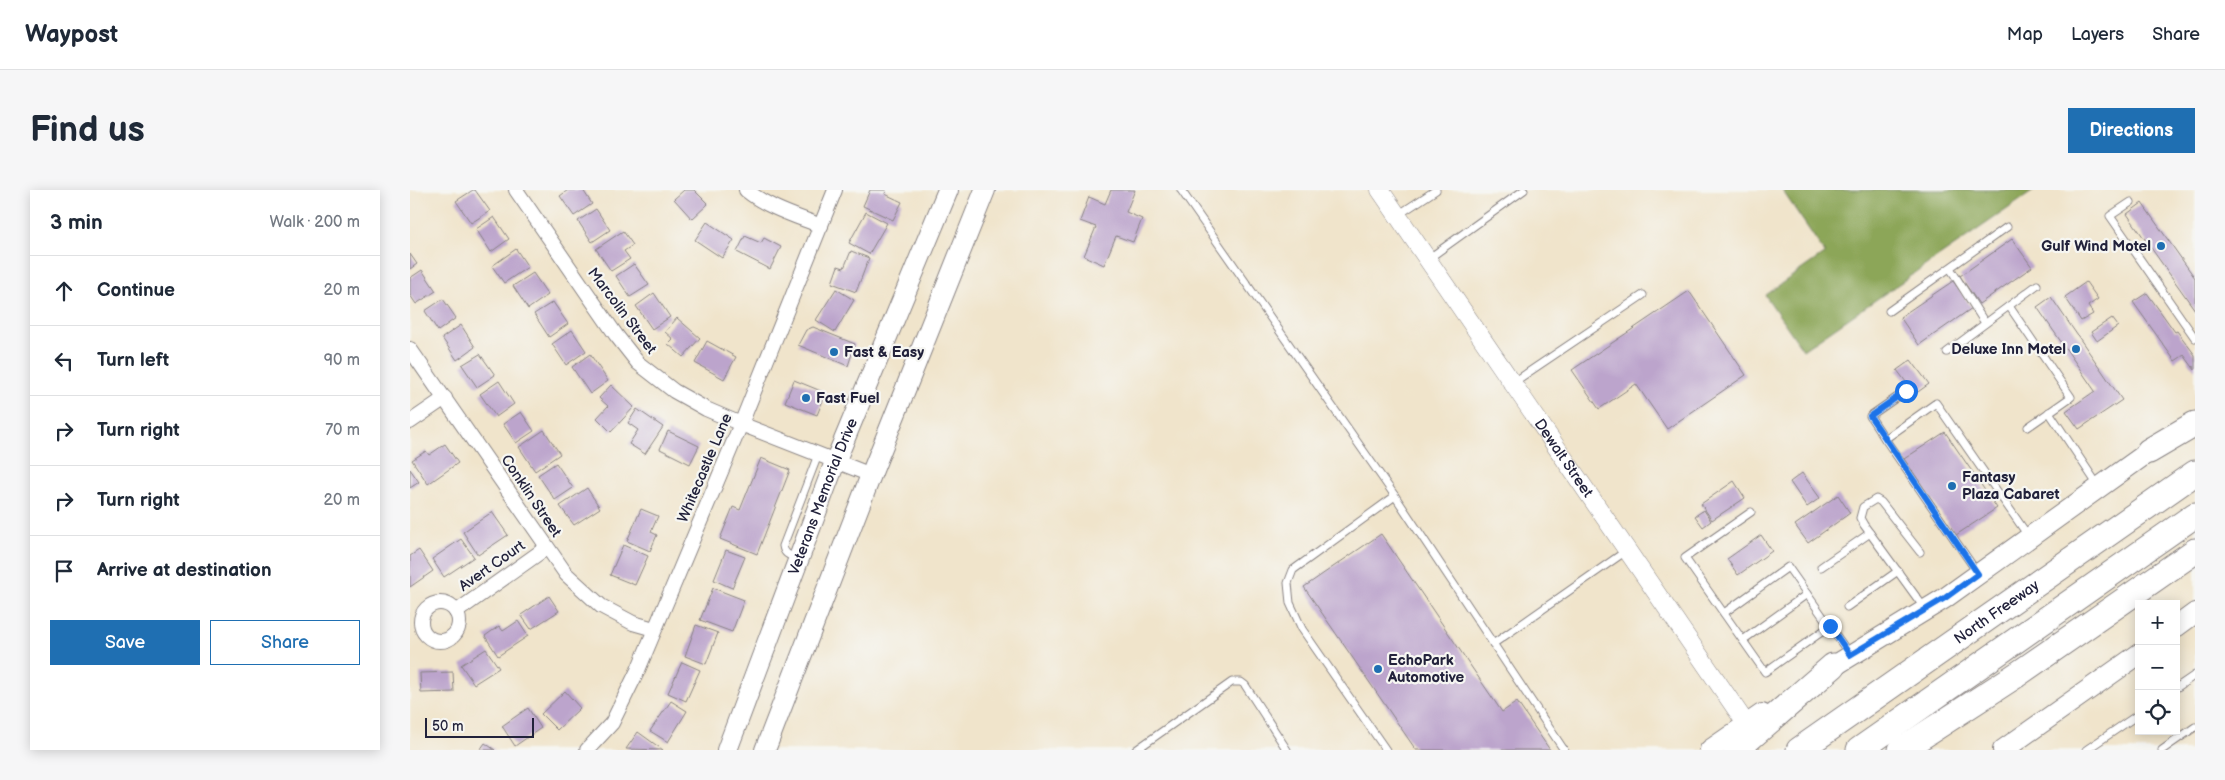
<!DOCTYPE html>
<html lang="en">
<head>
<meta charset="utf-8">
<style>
  body { margin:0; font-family:"Balsamiq Sans",sans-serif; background:#f6f6f7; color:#1f2937 }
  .controls { position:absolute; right:15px; bottom:15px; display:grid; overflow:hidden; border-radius:0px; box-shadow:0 2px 12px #0003 }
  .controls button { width:45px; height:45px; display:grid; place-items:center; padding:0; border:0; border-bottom:1px solid #e0e1e3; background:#fff; color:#1f2937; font:25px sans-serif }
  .scale { position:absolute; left:15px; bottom:12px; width:109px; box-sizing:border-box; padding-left:5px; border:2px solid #22223b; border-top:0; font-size:14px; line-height:18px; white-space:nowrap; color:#22223b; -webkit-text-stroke:4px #f6f6f2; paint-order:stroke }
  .stop { position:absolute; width:15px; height:15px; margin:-11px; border:4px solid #1a73e8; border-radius:50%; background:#fff }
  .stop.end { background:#1a73e8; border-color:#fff; box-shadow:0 1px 5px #0008 }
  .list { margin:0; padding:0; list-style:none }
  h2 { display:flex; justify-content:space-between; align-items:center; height:65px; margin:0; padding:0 20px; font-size:21px }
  h2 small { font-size:16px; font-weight:400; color:#747a83 }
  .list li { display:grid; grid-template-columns:32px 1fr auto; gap:15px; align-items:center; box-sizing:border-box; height:70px; padding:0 20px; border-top:1px solid #e0e1e3 }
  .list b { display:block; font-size:19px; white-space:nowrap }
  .list em { font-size:16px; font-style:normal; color:#747a83 }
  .actions { display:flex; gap:10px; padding:15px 20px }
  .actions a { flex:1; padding:11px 0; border:1px solid #1f6fb2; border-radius:0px; text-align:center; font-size:18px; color:#1f6fb2 }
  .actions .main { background:#1f6fb2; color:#fff }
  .icon { flex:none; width:28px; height:28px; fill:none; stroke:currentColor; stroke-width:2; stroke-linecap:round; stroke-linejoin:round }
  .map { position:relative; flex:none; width:1785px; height:560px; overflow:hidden; border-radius:0px }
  header { display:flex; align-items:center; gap:30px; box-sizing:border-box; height:70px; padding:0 25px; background:#fff; border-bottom:1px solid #e0e1e3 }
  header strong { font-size:24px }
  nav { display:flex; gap:28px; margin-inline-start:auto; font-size:18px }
  .intro { display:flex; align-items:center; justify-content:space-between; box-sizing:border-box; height:120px; padding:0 30px }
  h1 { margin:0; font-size:35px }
  .button { padding:12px 22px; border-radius:0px; background:#1f6fb2; color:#fff; font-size:18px; font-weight:700 }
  main { display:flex; gap:30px; padding:0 30px }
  aside { flex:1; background:#fff; border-radius:0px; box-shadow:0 2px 12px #0003 }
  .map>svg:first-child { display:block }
  .forest { fill:#8ca658; stroke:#57644a }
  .building { fill:#bca4cc }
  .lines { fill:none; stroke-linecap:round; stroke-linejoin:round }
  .service-casing { stroke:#898383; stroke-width:9 }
  .minor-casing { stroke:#898383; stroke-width:16 }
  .tertiary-casing { stroke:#898383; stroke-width:19 }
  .secondary-casing { stroke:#898383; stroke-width:22 }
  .motorway-casing { stroke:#898383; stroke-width:27 }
  .service { stroke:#fff; stroke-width:7 }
  .minor { stroke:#fff; stroke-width:14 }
  .tertiary { stroke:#fff; stroke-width:18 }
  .secondary { stroke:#fff; stroke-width:20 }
  .motorway { stroke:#fff; stroke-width:25 }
  .route { stroke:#1a73e8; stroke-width:6 }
  .poi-dot { fill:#1f6fb2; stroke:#f6f6f2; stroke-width:2 }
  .labels { text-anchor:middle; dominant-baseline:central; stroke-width:4.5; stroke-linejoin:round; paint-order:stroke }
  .poi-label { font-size:15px; font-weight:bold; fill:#22223b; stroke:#f6f6f2; text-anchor:start }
  .street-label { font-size:15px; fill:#22223b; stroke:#f6f6f2 }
</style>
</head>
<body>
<header>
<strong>Waypost</strong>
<nav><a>Map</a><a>Layers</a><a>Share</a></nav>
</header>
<div class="intro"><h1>Find us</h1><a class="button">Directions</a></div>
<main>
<aside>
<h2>3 min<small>Walk · 200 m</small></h2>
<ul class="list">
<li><svg class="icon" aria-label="ahead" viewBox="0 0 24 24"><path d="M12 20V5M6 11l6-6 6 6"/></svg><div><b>Continue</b></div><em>20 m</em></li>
<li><svg class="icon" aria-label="left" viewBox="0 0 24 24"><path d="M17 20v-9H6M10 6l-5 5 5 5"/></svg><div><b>Turn left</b></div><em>90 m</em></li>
<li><svg class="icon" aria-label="right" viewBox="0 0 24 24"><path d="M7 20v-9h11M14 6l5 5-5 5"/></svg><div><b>Turn right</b></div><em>70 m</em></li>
<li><svg class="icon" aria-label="right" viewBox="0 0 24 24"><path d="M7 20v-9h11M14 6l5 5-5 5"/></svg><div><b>Turn right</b></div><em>20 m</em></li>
<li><svg class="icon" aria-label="arrive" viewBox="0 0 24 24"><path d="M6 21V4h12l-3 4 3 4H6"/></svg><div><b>Arrive at destination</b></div></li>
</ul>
<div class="actions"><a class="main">Save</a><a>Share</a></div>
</aside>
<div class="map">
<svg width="1785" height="560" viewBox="0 0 1785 560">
  <rect width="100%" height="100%" fill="#f6f6f2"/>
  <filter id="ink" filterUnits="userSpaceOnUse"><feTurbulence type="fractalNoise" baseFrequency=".02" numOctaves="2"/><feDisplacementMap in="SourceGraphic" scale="10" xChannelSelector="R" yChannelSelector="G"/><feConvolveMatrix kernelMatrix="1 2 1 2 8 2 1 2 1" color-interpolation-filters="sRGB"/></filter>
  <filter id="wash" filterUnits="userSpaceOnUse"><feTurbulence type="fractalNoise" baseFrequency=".0096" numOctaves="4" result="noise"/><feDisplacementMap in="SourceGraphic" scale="20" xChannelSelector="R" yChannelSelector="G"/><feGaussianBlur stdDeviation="1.12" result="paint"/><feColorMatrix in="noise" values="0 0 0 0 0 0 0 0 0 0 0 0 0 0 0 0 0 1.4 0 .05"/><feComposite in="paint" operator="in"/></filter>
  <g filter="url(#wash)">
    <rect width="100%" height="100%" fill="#f0e4cb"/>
    <path class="forest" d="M1372 0H1625L1393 160 1355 105 1415 63Z"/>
    <g id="blocks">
      <g class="building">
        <path d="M63 0H65L80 21 61 33 46 11Z"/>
        <path d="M158 0H173L182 14 164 26 150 6Z"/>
        <path d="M274 0H284L298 14 282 29 264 9Z"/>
        <path d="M460 0H476L475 4 492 12 483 30 453 16Z"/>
        <path d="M701 0H725L716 22 732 29 723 52 706 46 694 75 674 66 686 37 670 31 679 7 695 14Z"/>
        <path d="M1732 13 1785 88V120L1717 24Z"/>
        <path d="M186 19 200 40 182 52 168 31Z"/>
        <path d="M456 22 477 33 459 64 439 53Z"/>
        <path d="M84 27 99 49 81 62 66 39Z"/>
        <path d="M297 32 324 50 312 68 285 50Z"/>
        <path d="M213 41 223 55 214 61 220 69 201 81 186 59Z"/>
        <path d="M335 46 351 53 354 48 371 57 360 79 327 62Z"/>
        <path d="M1602 49 1622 77 1569 114 1550 86Z"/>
        <path d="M106 59 118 77 94 93 82 76Z"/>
        <path d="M441 61 459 68 446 102 422 93 428 76 434 78Z"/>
        <path d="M0 64 7 74 0 79Z"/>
        <path d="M224 74 239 95 220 107 206 86Z"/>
        <path d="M12 80 26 101 6 114 0 105V88Z"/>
        <path d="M123 83 138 105 118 119 103 96Z"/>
        <path d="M1543 91 1562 118 1509 155 1490 127Z"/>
        <path d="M1676 92 1688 109 1678 116 1683 124 1671 131 1655 107Z"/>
        <path d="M426 99 444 110 425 142 406 130Z"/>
        <path d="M1279 101 1336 185 1257 239 1226 194 1189 219 1162 180Z"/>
        <path d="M244 103 260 127 242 139 226 116Z"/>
        <path d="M1737 103 1765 142 1767 141 1785 165V180L1774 165 1765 171 1723 112Z"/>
        <path d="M1641 107 1712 210 1669 239 1656 221 1685 201 1627 117Z"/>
        <path d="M33 109 46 128 28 141 15 121Z"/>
        <path d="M143 112 158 134 139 147 124 124Z"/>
        <path d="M267 128 290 148 273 167 258 154 263 149 255 142Z"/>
        <path d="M1702 128 1708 136 1687 151 1681 142Z"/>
        <path d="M51 135 65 157 47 170 32 148Z"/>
        <path d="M403 137 445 154 438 176 388 155 396 140Z"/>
        <path d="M162 140 176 161 156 175 142 154Z"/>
        <path d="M297 151 326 167 314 189 285 173Z"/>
        <path d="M70 164 85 185 67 197 52 175Z"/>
        <path d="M180 164 198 191 180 204 162 177Z"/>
        <path d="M1501 170 1519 194 1505 204 1487 180Z"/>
        <path d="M384 190 416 203 407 225 375 212Z"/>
        <path d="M89 191 104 214 86 227 70 204Z"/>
        <path d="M201 195 224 217 201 242 187 228 198 216 189 208Z"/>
        <path d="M227 219 253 237 235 264 219 254 228 240 218 233Z"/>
        <path d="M111 222 124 241 106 253 93 234Z"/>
        <path d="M134 240 150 264 125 281 109 257Z"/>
        <path d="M258 241 289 256 280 274 250 259Z"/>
        <path d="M1535 242 1587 318 1546 345 1494 269Z"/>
        <path d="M35 254 48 273 18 294 2 270 16 261 19 265Z"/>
        <path d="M351 268 380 280 347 364 310 349 323 317 330 320Z"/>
        <path d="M146 273 163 298 145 310 128 285Z"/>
        <path d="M0 279 9 292 0 298Z"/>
        <path d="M1392 283 1410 308 1397 317 1380 292Z"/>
        <path d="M1324 291 1335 308 1302 330 1291 314Z"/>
        <path d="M177 298 190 318 164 335 150 316Z"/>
        <path d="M1428 305 1440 323 1398 353 1385 335Z"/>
        <path d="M231 319 248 326 241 342 247 345 240 361 217 351Z"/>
        <path d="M1294 320 1301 331 1293 337 1285 326Z"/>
        <path d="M82 322 98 345 68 365 53 342Z"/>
        <path d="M971 344 1092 522 1107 512 1140 560H1006L894 397Z"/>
        <path d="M1351 345 1362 361 1328 385 1317 369Z"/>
        <path d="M51 349 64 367 34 387 22 369Z"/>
        <path d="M213 355 238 366 225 395 200 385Z"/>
        <path d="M9 360 23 381 0 397V366Z"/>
        <path d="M316 360 335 367 322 398 304 390Z"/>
        <path d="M303 398 334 410 322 442 290 430Z"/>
        <path d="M139 406 149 421 121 439 111 425Z"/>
        <path d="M108 431 118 446 88 466 75 446 89 436 93 441Z"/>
        <path d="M286 435 308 443 296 474 275 466Z"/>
        <path d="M76 459 89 478 64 494 51 475Z"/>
        <path d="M272 472 290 480 276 511 258 503Z"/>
        <path d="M43 482 44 502 11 503 10 483Z"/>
        <path d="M155 501 170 518 147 540 131 524Z"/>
        <path d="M261 511 277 521 258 552 240 541Z"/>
        <path d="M118 518 131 538 105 556 92 536Z"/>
        <path d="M228 542 253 560 216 559Z"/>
        <path d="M75 553 85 560H70Z"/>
      </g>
    </g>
  </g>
  <g filter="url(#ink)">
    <use href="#blocks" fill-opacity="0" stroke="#898383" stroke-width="1"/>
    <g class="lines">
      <defs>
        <g id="service">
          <path d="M771 0 985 306 1154 560"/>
          <path d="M1721 12 1700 26 1785 148"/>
          <path d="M988 25 1026 0"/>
          <path d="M1018 69 1114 0"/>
          <path d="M1540 78 1575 133"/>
          <path d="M1599 116 1661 207 1618 237"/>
          <path d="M1479 121 1597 37"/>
          <path d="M1537 162 1627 95"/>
          <path d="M1104 192 1233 105"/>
          <path d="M1639 222 1689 297"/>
          <path d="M1475 249 1460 226 1496 201"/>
          <path d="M1341 322 1275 368 1355 482 1420 436"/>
          <path d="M1510 362 1471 312 1466 309 1453 317 1450 328 1454 335 1515 419"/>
          <path d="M386 368C379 365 374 364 373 356L408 265"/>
          <path d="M1411 377 1460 343"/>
          <path d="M1567 382 1475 249 1526 213 1619 347"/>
          <path d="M1437 417 1488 381"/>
          <path d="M1314 423 1378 377 1440 465"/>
          <path d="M1333 450 1397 404"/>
          <path d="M1083 454 1216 361"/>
          <path d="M1766 498 1785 485"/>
          <path d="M726 560 822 492H831L835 495 877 560"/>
          <path d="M976 560 892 439 880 413 878 393 883 380 985 306"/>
          <path d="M1676 560 1729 524"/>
          <path d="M1752 560 1785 537"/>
        </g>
        <g id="minor">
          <path d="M106 0 206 145 228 173 264 201 296 219 331 234 461 285"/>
          <path d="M336 0C358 18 386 26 411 36"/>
          <path d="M0 159 156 384 191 416 223 433 244 439"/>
          <path d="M0 232 35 208"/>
          <circle cx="30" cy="432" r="19"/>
          <path d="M46 422 136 358"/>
          <path d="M177 560 202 533 228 480 331 234 425 0"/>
        </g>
        <g id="tertiary">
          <path id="s1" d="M970 0 1337 535"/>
        </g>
        <g id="secondary">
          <path d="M1766 437 1785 423"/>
          <path d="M1411 484 1535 408 1751 253"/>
          <path id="s2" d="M317 560 425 272 538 0"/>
          <path d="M355 560 461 285 575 0"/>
          <path d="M1300 560 1352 524"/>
          <path d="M1593 560 1729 464"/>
        </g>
        <g id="motorway">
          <path d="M1739 261 1785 234"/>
          <path d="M1326 560 1423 476"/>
          <path id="s3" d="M1389 560 1785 283"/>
          <path d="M1449 560 1785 325"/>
          <path d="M1491 560 1605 486 1785 361"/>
        </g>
      </defs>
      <use href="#service" class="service-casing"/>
      <use href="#minor" class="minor-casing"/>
      <use href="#tertiary" class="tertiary-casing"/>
      <use href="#secondary" class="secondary-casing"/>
      <use href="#motorway" class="motorway-casing"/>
      <use href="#service" class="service"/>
      <use href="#minor" class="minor"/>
      <use href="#tertiary" class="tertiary"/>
      <use href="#secondary" class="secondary"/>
      <use href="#motorway" class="motorway"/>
    </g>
  </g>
  <g class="lines" filter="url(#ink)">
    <path class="route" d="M1420 436 1440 465 1535 408 1568 384 1460 226 1496 201"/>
  </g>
  <g class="poi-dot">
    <circle cx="1751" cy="56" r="5"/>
    <circle cx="1666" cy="159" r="5"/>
    <circle cx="424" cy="162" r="5"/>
    <circle cx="396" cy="208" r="5"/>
    <circle cx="1542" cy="296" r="5"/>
    <circle cx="968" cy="479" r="5"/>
  </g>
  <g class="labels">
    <g class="poi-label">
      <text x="1741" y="56" text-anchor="end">Gulf Wind Motel</text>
      <text x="1656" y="159" text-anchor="end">Deluxe Inn Motel</text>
      <text x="434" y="162">Fast &amp; Easy</text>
      <text x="406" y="208">Fast Fuel</text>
      <text x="1552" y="287">Fantasy<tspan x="1552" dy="17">Plaza Cabaret</tspan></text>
      <text x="978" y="470">EchoPark<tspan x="978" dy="17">Automotive</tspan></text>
    </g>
    <g class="street-label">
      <text transform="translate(212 121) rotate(53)">Marcolin Street</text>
      <text stroke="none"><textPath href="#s1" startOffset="325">Dewalt Street</textPath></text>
      <text transform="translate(295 278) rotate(-67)">Whitecastle Lane</text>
      <text transform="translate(121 306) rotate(56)">Conklin Street</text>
      <text stroke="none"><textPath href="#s2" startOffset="271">Veterans Memorial Drive</textPath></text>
      <text transform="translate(82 376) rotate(-35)">Avert Court</text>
      <text stroke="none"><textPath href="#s3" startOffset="241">North Freeway</textPath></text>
    </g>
  </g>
</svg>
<div class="controls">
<button>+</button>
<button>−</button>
<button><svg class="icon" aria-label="locate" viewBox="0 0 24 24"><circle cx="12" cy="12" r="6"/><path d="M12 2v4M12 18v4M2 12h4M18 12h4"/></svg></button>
</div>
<div class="scale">50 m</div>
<div class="stop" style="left:1496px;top:201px"></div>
<div class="stop end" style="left:1420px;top:436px"></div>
</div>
</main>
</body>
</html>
